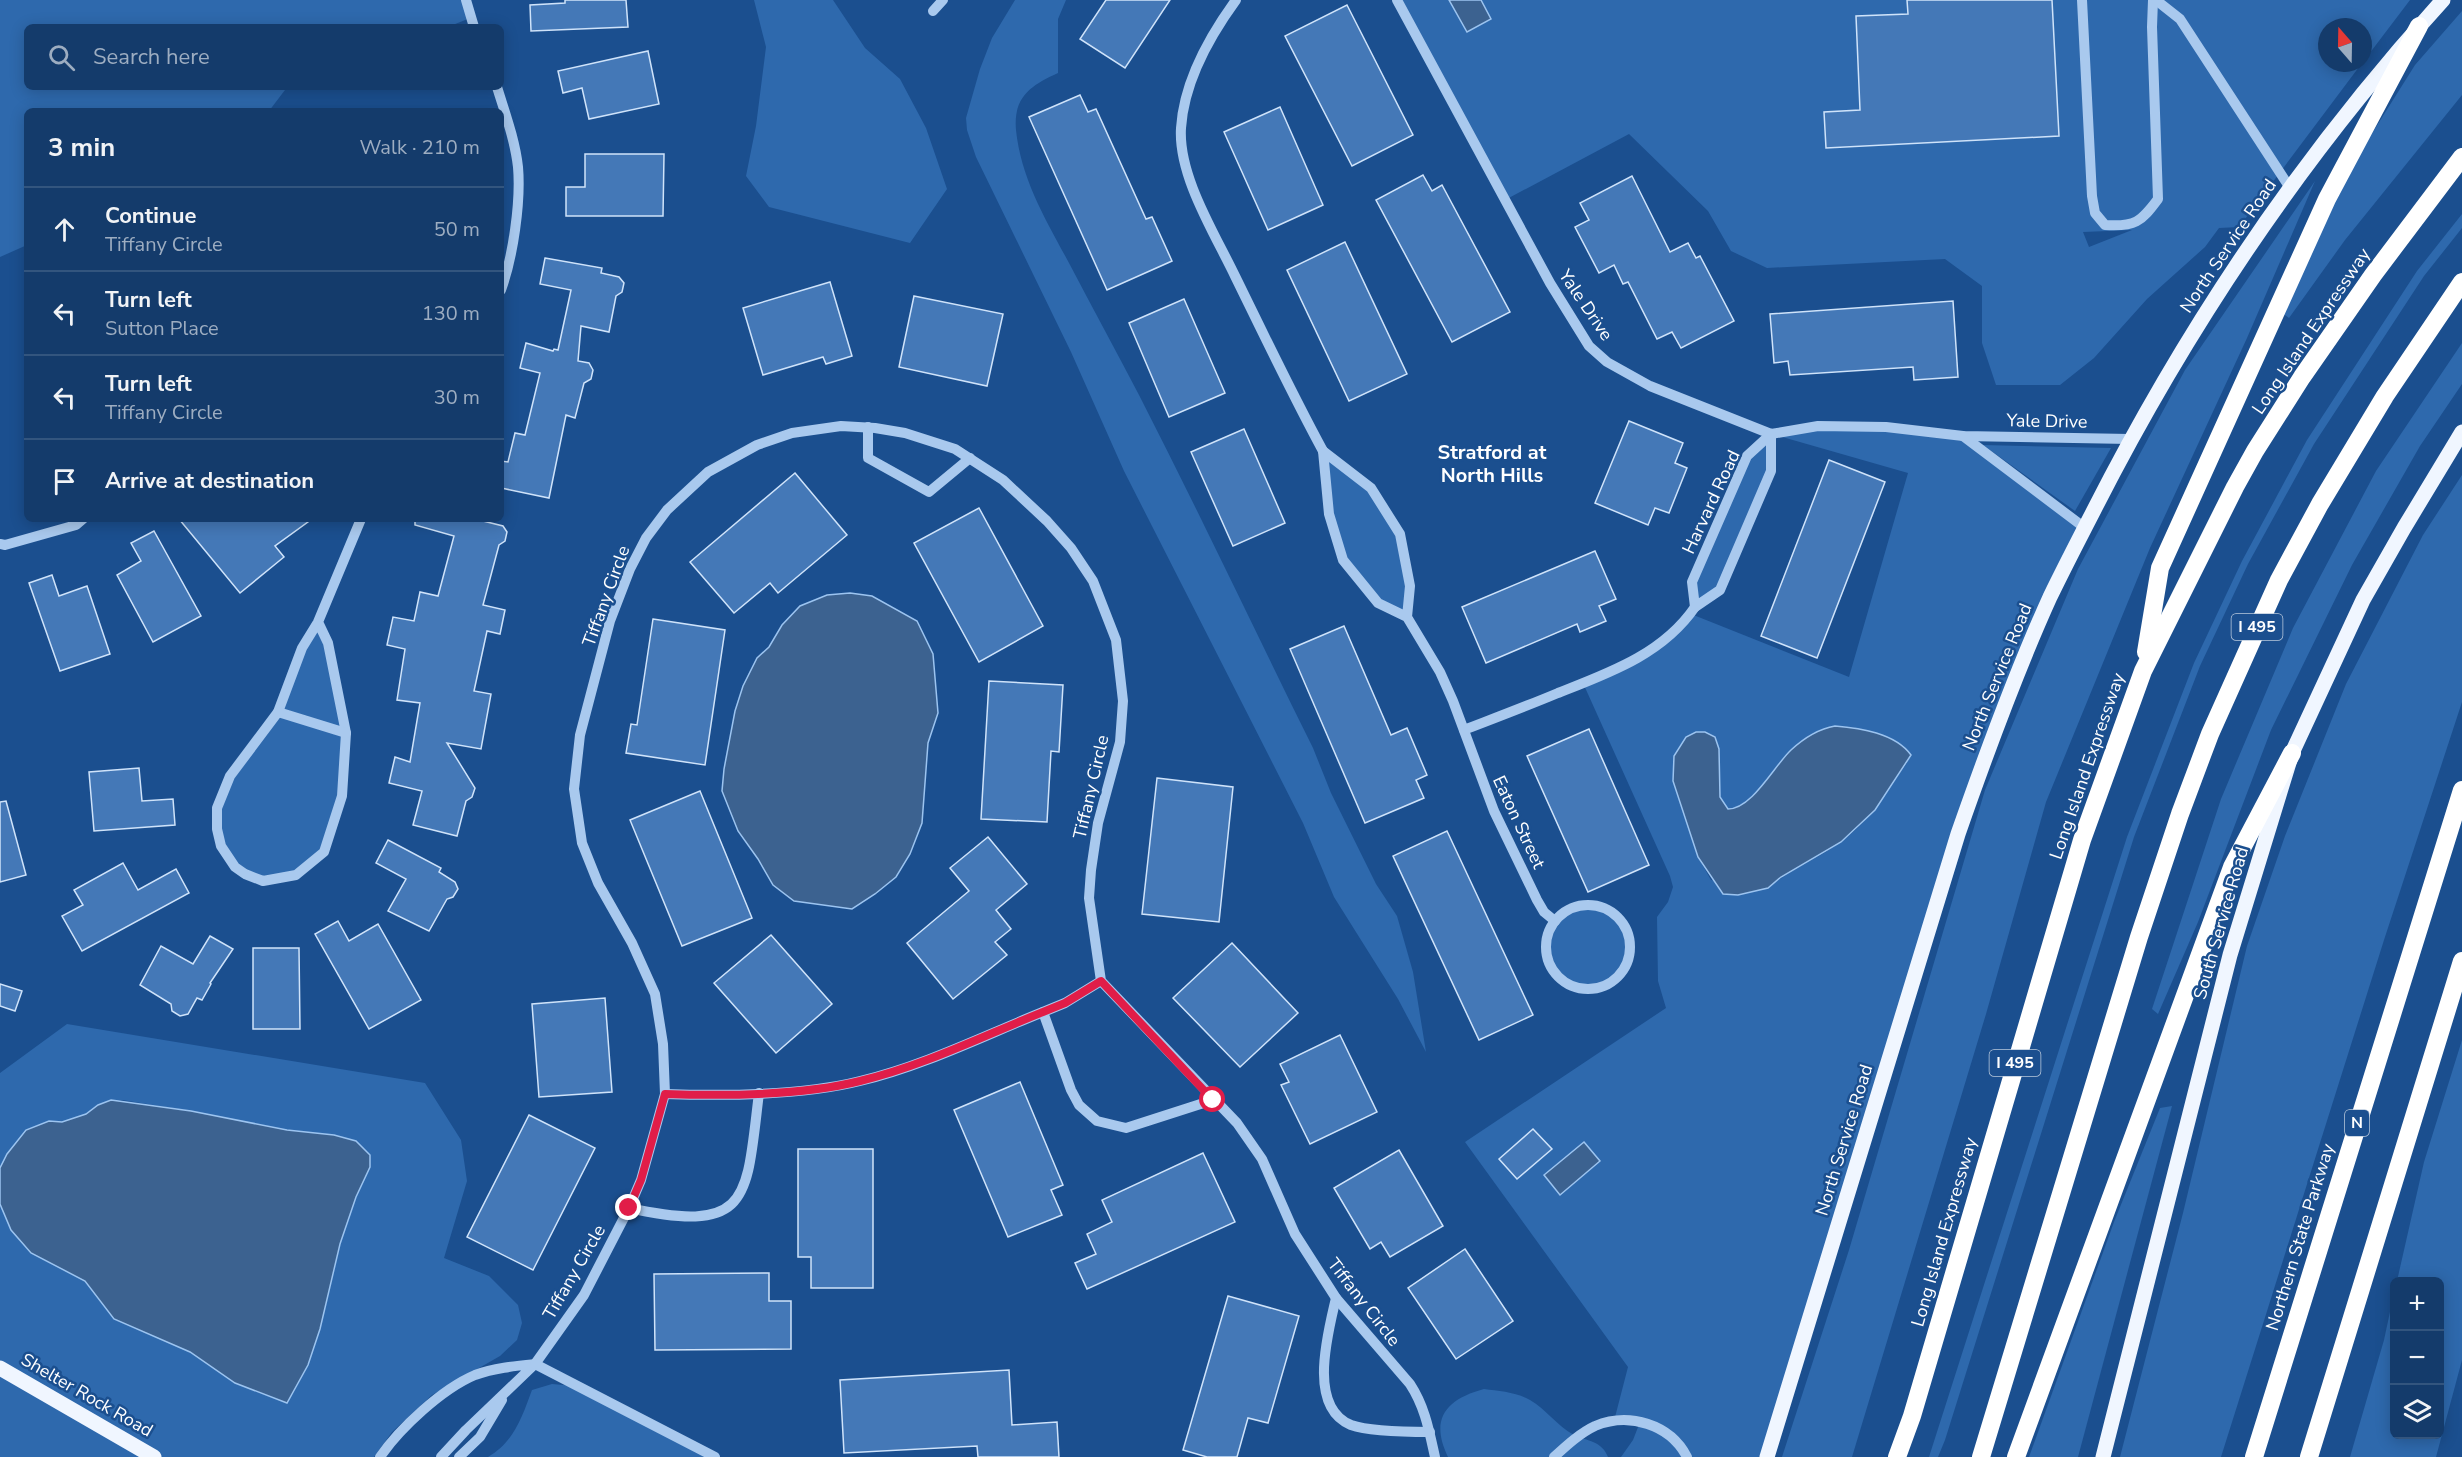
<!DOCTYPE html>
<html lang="en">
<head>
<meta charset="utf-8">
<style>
  body { margin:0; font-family:"Nunito Sans",sans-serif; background:#1d4271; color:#f1f3f6 }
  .controls { position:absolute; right:18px; bottom:18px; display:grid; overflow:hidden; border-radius:9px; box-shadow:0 3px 15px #0003 }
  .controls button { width:54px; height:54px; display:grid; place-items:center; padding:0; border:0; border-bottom:2px solid #33557e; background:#143b6b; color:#f1f3f6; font:30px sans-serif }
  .compass { position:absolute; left:2318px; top:18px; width:54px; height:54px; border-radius:50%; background:#143b6b; box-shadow:0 3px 15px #0003; rotate:340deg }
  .stop { position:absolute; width:18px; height:18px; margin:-14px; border:4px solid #e11d48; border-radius:50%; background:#fff }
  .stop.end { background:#e11d48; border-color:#fff; box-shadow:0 2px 6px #0008 }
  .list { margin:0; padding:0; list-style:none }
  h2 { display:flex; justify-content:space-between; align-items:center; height:78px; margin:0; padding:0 24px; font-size:26px }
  h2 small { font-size:20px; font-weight:400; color:#9dadc1 }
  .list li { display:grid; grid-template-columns:39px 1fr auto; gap:18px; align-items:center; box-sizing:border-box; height:84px; padding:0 24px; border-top:2px solid #33557e }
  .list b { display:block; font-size:22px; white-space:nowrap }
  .list p { margin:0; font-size:20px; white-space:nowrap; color:#9dadc1 }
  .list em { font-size:20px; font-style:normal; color:#9dadc1 }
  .icon { flex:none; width:33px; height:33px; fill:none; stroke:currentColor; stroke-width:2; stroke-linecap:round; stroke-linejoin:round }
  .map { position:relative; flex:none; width:2462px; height:1457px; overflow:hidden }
  .search { position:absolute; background:#143b6b; box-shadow:0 3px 15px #0003; left:24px; top:24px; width:480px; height:66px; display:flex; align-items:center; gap:15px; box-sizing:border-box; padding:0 21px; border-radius:9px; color:#9dadc1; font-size:22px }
  .panel { position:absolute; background:#143b6b; box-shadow:0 3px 15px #0003; left:24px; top:108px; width:480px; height:414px; border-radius:9px }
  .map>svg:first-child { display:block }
  .green { fill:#2e69ad; fill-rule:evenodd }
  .water { fill:#3c6290; stroke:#9cc4f0; stroke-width:1.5 }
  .building { fill:#4478b7; stroke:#cfe3fa; stroke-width:1.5 }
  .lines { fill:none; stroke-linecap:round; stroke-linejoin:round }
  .minor { stroke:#a9c9ee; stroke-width:10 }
  .major { stroke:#f0f6ff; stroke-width:15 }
  .highway { stroke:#fff; stroke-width:18 }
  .route { stroke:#e11d48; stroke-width:8 }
  .labels { text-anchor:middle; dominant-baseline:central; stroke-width:5; stroke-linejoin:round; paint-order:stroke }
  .shield { fill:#1b4f8f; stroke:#bbcadd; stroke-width:1.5 }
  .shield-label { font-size:16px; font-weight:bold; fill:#fff }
  .street-label { font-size:18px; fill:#fff; stroke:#1b4f8f }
  .neighbourhood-label { font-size:20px; font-weight:bold; fill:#fff; stroke:#1b4f8f }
</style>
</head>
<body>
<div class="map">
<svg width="2462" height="1457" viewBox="0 0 2462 1457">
  <rect width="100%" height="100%" fill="#1b4f8f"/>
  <g class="green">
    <path d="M0 0H466L470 18 448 27H27V87H294L285 90 269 111H27V245L0 257Z"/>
    <path d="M754 0H833L865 48 900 79 926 128 947 189 910 243 769 207 746 176 756 126 766 47Z"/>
    <path d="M1015 0H1066L1058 19V73C1032 85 1013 96 1016 130 1021 179 1046 220 1069 263 1092 307 1116 351 1139 395 1199 512 1255 631 1313 748L1331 793 1376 884 1397 916 1413 972 1426 1052 1398 999 1334 897 1303 823 1124 471 1071 352 976 157 967 130 966 118 980 69 992 38Z"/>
    <path d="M1397 0H2410L2363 62V27H2327V63H2362L2239 227 2219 228 2205 247 2147 299 2094 358 2060 385H1996L1982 343V286L1945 259 1767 268 1731 251 1708 211 1629 134 1505 200ZM2132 230 2089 247 2083 232Z"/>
    <path d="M2462 11V95L2345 240 2289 318 2282 313 2354 162 2415 65Z"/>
    <path d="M2315 181 2247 338 2150 548 2046 802 1986 1014 1852 1457H1782L1849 1250 1985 790 2078 569 2185 370Z"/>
    <path d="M2462 214V228L2424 276 2314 444 2248 564 2200 666 2134 837 1945 1440 1938 1457H1929L2127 837 2194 663 2242 561 2307 440 2417 271Z"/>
    <path d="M2462 343V384L2420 446 2352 565 2271 730 2198 922 2158 1014 2152 1009 2221 799 2293 628 2376 471Z"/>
    <path d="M1818 426 1963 436 2085 528 2017 675 1767 1457H1621L1633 1440 1640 1422 1614 1421 1628 1367 1465 1142 1666 1008 1658 981 1657 917 1668 902 1673 887 1670 876 1583 683 1621 668 1691 614 1849 677 1908 473 1772 434 1771 471 1720 590 1695 607 1692 582 1747 456 1771 434ZM1835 726 1852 727 1889 738 1907 763C1887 791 1870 821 1842 841 1818 859 1791 869 1768 888L1711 880 1698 857 1673 781 1719 749 1720 797 1728 809C1752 808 1773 766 1791 750 1804 738 1818 729 1835 726Z"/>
    <path d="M1983 445 2111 448 2075 511Z"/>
    <path d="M1323 451 1371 488 1400 534 1410 586 1407 617 1378 603 1343 560 1329 514Z"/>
    <path d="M2462 475V702L2384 940 2221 1457H2120L2183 1213 2247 946 2285 836 2346 684 2423 535Z"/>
    <path d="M318 622 346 733 342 796 324 852 296 875 263 881 235 867 217 829 230 776 278 712Z"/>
    <circle cx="1588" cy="947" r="42"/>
    <path d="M67 1024 425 1083 461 1140 467 1181 444 1258 489 1276 518 1305 522 1323 517 1340 500 1356 432 1395 392 1432 374 1457H0V1204L11 1230 31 1253 85 1281 114 1319 190 1352 235 1383 287 1403C318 1357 327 1298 340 1245 346 1218 358 1192 370 1167L334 1135 287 1130 191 1111 122 1100 98 1105 86 1114 62 1122H49L7 1154 0 1168V1073Z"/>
    <path d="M2462 1040V1360L2436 1457H2350L2384 1340 2394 1293V1434H2440V1282L2397 1281 2424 1162Z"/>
    <path d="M2172 1106 2078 1457H2029L2114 1222 2160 1108Z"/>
    <path d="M552 1384 574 1386 715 1457H488C514 1442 522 1417 532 1390Z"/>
    <path d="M1484 1389C1499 1391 1516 1392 1530 1400 1546 1409 1557 1426 1574 1435 1587 1441 1602 1441 1608 1457H1448C1429 1418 1447 1399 1484 1389Z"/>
  </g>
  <g class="water">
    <path d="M1449 0H1481L1491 19 1467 32Z"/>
    <path d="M850 593 872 596 917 621 933 654 938 713 928 743 922 823 910 854 896 877 875 894 852 909 794 901 773 885 758 859 738 831 722 791 724 769 735 711 743 686 757 658 769 647 782 625 800 606 827 595Z"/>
    <path d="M1835 726C1860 728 1895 733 1911 755L1875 810 1841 842 1781 877 1768 888 1738 895 1723 894 1698 857 1673 781 1674 756 1686 737 1696 732H1705L1715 737 1719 749 1720 797 1728 809C1752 809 1774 766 1791 750 1804 738 1818 729 1835 726Z"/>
    <path d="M111 1100 191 1111 287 1130 334 1135 356 1141 370 1155V1167L356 1197 340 1244 320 1329 308 1365 287 1403 235 1383 190 1352 114 1319 85 1281 31 1253 11 1230 0 1204V1168L7 1154 26 1130 49 1121 62 1122 86 1114 98 1105Z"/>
    <path d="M1584 1142 1600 1161 1560 1195 1544 1175Z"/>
  </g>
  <g class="building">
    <path d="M565 0H626L628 27 531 31 530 5 565 3Z"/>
    <path d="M1106 0H1170L1125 68 1080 39Z"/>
    <path d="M1907 0H2052L2059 136 1826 148 1824 112 1860 110 1856 16 1908 14Z"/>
    <path d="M1347 5 1413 135 1352 166 1285 36Z"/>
    <path d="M648 51 659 104 589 119 582 88 563 93 558 71Z"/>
    <path d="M1080 95 1088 112 1096 109 1146 219 1152 217 1172 261 1107 290 1029 117Z"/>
    <path d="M1280 107 1323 205 1268 230 1224 132Z"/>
    <path d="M585 154H664L663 216H566V187H585Z"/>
    <path d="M1423 175 1432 191 1442 185 1510 312 1452 342 1376 200Z"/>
    <path d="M1632 176 1670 252 1688 243 1696 258 1700 256 1734 321 1681 348 1672 332 1657 339 1628 282 1623 284 1614 265 1599 273 1575 227 1589 220 1580 203Z"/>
    <path d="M1345 242 1407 374 1349 401 1287 270Z"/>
    <path d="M545 258 602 268 601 273 619 277 624 283 622 292 616 296 609 332 581 326 578 361 589 363 593 370 591 379 584 383 575 418 566 415 549 498 501 488V461L508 462 515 433 525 435 540 373 520 368 526 343 553 351 554 349 558 350 571 290 540 284Z"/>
    <path d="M830 282 852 356 826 364 823 357 763 375 743 308Z"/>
    <path d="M914 296 1003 314 987 386 899 367Z"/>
    <path d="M1184 299 1225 393 1169 417 1129 323Z"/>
    <path d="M1953 301 1958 377 1914 380 1913 367 1790 375 1788 361 1774 363 1770 314Z"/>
    <path d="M1629 421 1683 443 1675 463 1687 468 1669 513 1655 508 1648 525 1595 503Z"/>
    <path d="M1244 429 1285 523 1233 546 1191 452Z"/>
    <path d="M1829 460 1885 482 1817 658 1761 636Z"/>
    <path d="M795 473 847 535 778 593 770 583 734 613 690 562Z"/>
    <path d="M979 508 1043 626 979 662 914 543Z"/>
    <path d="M179 519H312L275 546 284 557 240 593Z"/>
    <path d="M415 519H475L503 526 507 532 505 541 499 545 483 605 505 610 500 634 487 631 474 691 491 694 481 749 447 743 475 788 472 797 466 801 457 836 413 825 422 791 389 783 395 757 410 762 420 703 397 700 405 649 387 645 393 617 414 621 420 592 438 596 454 536 415 525Z"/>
    <path d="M154 531 201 616 153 642 117 575 141 561 131 543Z"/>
    <path d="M1595 551 1616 599 1599 606 1606 621 1580 632 1577 624 1486 663 1462 607Z"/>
    <path d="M52 575 59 596 87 586 110 654 60 671 29 583Z"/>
    <path d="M653 619 725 630 705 765 626 753 631 724 637 725Z"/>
    <path d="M1344 626 1391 735 1407 728 1427 775 1416 780 1424 798 1365 823 1290 649Z"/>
    <path d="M989 681 1063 685 1059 752 1051 751 1047 822 981 819Z"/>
    <path d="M1589 729 1649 865 1588 892 1527 756Z"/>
    <path d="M139 768 142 801 173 799 175 825 94 831 89 772Z"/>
    <path d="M1157 778 1233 787 1219 922 1142 914Z"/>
    <path d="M700 791 752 918 682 946 630 820Z"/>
    <path d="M6 801 26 875 0 882V802Z"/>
    <path d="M1447 831 1533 1015 1479 1040 1393 856Z"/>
    <path d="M988 837 1027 884 996 910 1011 929 995 942 1007 955 953 999 907 943 969 891 950 868Z"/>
    <path d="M388 840 441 868 439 872 455 882 458 889 453 897 447 899 429 931 388 911 406 879 376 863Z"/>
    <path d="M123 863 138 890 176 869 189 893 82 951 62 916 83 905 74 890Z"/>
    <path d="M338 921 349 941 378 924 421 1000 369 1029 315 934Z"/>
    <path d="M771 935 832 1004 776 1053 714 983Z"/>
    <path d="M210 936 233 949 210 983 211 984 202 1000 197 998 188 1014 180 1016 172 1011 171 1004 140 985 161 946 193 964Z"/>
    <path d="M1232 943 1298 1013 1240 1067 1173 998Z"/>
    <path d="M253 948H299L300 1029H253Z"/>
    <path d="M0 984 22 991 15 1011 0 1006Z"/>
    <path d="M605 998 612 1092 539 1097 532 1004Z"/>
    <path d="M1340 1035 1377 1112 1310 1144 1281 1085 1289 1082 1280 1064Z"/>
    <path d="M1020 1082 1063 1185 1051 1190 1062 1215 1008 1237 954 1110Z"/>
    <path d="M529 1115 595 1148 533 1270 467 1237Z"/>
    <path d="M1533 1129 1552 1149 1517 1179 1499 1159Z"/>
    <path d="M798 1149H873V1288H811V1257H798Z"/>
    <path d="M1399 1150 1443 1226 1390 1257 1381 1242 1370 1249 1334 1188Z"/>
    <path d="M1203 1153 1235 1222 1087 1289 1075 1263 1096 1254 1087 1234 1112 1222 1102 1200Z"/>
    <path d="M1465 1249 1513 1321 1456 1359 1408 1288Z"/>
    <path d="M769 1273V1301H791V1349L655 1350 654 1274Z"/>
    <path d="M1228 1296 1299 1316 1268 1423 1248 1418 1237 1457H1207L1183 1450Z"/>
    <path d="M1009 1370 1012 1425 1057 1422 1059 1457H978L977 1446 844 1453 840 1380Z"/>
  </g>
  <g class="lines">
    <g class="minor">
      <path d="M466 0 474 27"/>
      <path d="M1236 0C1209 37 1184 81 1181 128 1178 176 1215 234 1235 276 1264 335 1292 394 1323 451"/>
      <path d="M1397 0 1550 283 1589 346 1607 362 1650 386 1771 434 1818 426 1886 427 1963 436 2130 439"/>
      <path d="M2082 0 2092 196 2095 213 2105 225C2135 227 2141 222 2158 199L2152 27 2153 0"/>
      <path d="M2156 0 2180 19 2290 188"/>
      <path d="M933 11 943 0"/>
      <path d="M497 87C505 113 515 140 518 167 521 202 513 257 501 290"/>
      <path d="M868 427V458L929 492 970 458"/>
      <path d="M1771 434V471L1720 590 1695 607 1692 582 1747 456Z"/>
      <path d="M1963 436 2085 528"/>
      <path d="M0 544 5 545 76 525 83 519"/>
      <path d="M1407 617 1410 586 1400 534 1371 488 1323 451 1329 514 1343 560 1378 603 1407 617 1440 672 1453 701 1494 811 1537 900 1544 912 1555 921"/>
      <path d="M318 622 328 643 346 733 342 796 324 852 296 875 263 881 245 874 235 867 221 846 217 829V808L230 776 278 712 302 648 318 622 361 519"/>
      <path d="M278 712 346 733"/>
      <path d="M1464 730C1495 718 1527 706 1558 693 1609 673 1663 654 1695 607"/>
      <circle cx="1588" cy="947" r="42"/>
      <path d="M1043 1012 1071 1090 1079 1105 1097 1121 1126 1128 1213 1100"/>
      <path d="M665 1094C725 1096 801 1096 860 1081 923 1066 983 1036 1043 1012L1065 1003 1101 981"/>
      <path d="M629 1208C752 1235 746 1198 759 1093"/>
      <path d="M1336 1298C1328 1333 1307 1407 1351 1425 1368 1431 1411 1432 1430 1432"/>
      <path d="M380 1457C400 1428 442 1389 475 1375 494 1368 515 1366 535 1364L466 1430 441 1457"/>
      <path d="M459 1457 480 1437 502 1400"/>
      <path d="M715 1457 535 1364 584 1295 629 1208 641 1180 665 1094 663 1044 655 994 632 943 598 883 582 843 574 789 580 735 610 621 630 569 646 538 667 510 708 472 757 445 792 433 841 426 875 428 905 433 955 449 1003 480 1047 521 1071 548 1093 581 1116 640 1123 701 1120 742 1098 823 1091 870 1089 898 1101 981 1237 1123 1262 1159 1295 1234 1336 1298 1410 1384C1425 1407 1429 1430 1435 1457"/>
      <path d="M1554 1457C1566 1446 1580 1433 1595 1426 1629 1412 1670 1424 1687 1457"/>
    </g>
    <g class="major">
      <path d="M0 1368 154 1457"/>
      <path d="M1767 1457 1958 834C1986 754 2015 674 2050 597 2064 568 2079 539 2094 510 2188 325 2304 153 2443 0"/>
      <path d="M2103 1457 2230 955 2292 753 2363 600 2404 528 2462 432"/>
    </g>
    <g class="highway">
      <path d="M2146 652 2160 568 2327 199 2419 26"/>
      <path d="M1897 1457 1912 1416 2082 840 2143 671 2235 487 2255 451 2302 377 2373 275 2462 157"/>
      <path d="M1981 1457 2139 937 2180 814 2210 734 2279 580 2320 504 2385 396 2462 282"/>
      <path d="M2016 1457 2232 867 2292 753"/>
      <path d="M2254 1457 2462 790"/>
      <path d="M2309 1457 2462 961"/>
    </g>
  </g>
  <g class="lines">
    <path class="route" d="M629 1208 641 1180 665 1094C725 1096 801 1096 860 1081 923 1066 983 1036 1043 1012L1065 1003 1101 981 1213 1100"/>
  </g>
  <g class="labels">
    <g class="shield">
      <rect x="2231.5" y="614" width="51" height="26" rx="4.5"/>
      <rect x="1989.5" y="1050" width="51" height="26" rx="4.5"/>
      <rect x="2345" y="1110" width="24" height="26" rx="4.5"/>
    </g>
    <g class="shield-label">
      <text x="2257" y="627">I 495</text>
      <text x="2015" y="1063">I 495</text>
      <text x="2357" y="1123">N</text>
    </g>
    <g class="street-label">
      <text transform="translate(2228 246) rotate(-56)">North Service Road</text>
      <text transform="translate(1586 305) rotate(56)">Yale Drive</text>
      <text transform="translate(2311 331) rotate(-56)">Long Island Expressway</text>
      <text transform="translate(2047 421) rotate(1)">Yale Drive</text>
      <text transform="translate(1711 502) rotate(-65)">Harvard Road</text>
      <text transform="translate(606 596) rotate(-70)">Tiffany Circle</text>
      <text transform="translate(1997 677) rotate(-68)">North Service Road</text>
      <text transform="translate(2087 766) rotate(-71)">Long Island Expressway</text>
      <text transform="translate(1091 787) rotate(-77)">Tiffany Circle</text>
      <text transform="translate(1519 822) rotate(65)">Eaton Street</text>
      <text transform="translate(2221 923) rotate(-74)">South Service Road</text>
      <text transform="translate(1844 1140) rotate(-73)">North Service Road</text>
      <text transform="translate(1944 1232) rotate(-74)">Long Island Expressway</text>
      <text transform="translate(2300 1237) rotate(-73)">Northern State Parkway</text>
      <text transform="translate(574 1272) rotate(-60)">Tiffany Circle</text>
      <text transform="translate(1364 1302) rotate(52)">Tiffany Circle</text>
      <text transform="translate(87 1395) rotate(30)">Shelter Rock Road</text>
    </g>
    <g class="neighbourhood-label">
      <text x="1492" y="452">Stratford at<tspan x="1492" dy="23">North Hills</tspan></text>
    </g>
  </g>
</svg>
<div class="controls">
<button>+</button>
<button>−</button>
<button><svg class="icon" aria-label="layers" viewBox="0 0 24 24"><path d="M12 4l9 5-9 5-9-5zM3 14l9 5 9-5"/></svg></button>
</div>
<svg class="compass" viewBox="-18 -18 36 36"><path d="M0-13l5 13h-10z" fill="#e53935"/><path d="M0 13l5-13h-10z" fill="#9dadc1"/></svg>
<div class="stop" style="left:1213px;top:1100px"></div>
<div class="stop end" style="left:629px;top:1208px"></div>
<div class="search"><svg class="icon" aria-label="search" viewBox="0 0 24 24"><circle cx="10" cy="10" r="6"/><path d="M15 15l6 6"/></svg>Search here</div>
<section class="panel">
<h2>3 min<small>Walk · 210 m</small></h2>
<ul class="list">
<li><svg class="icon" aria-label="ahead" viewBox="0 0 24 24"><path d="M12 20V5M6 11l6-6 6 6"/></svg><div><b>Continue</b><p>Tiffany Circle</p></div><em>50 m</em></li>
<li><svg class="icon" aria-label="left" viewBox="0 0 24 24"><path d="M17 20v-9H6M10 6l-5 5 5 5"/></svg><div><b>Turn left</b><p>Sutton Place</p></div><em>130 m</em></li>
<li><svg class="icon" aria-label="left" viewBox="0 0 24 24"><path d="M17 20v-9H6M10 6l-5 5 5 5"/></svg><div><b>Turn left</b><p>Tiffany Circle</p></div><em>30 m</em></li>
<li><svg class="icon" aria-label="arrive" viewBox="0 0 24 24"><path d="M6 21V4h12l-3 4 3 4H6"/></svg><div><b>Arrive at destination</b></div></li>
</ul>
</section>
</div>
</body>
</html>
